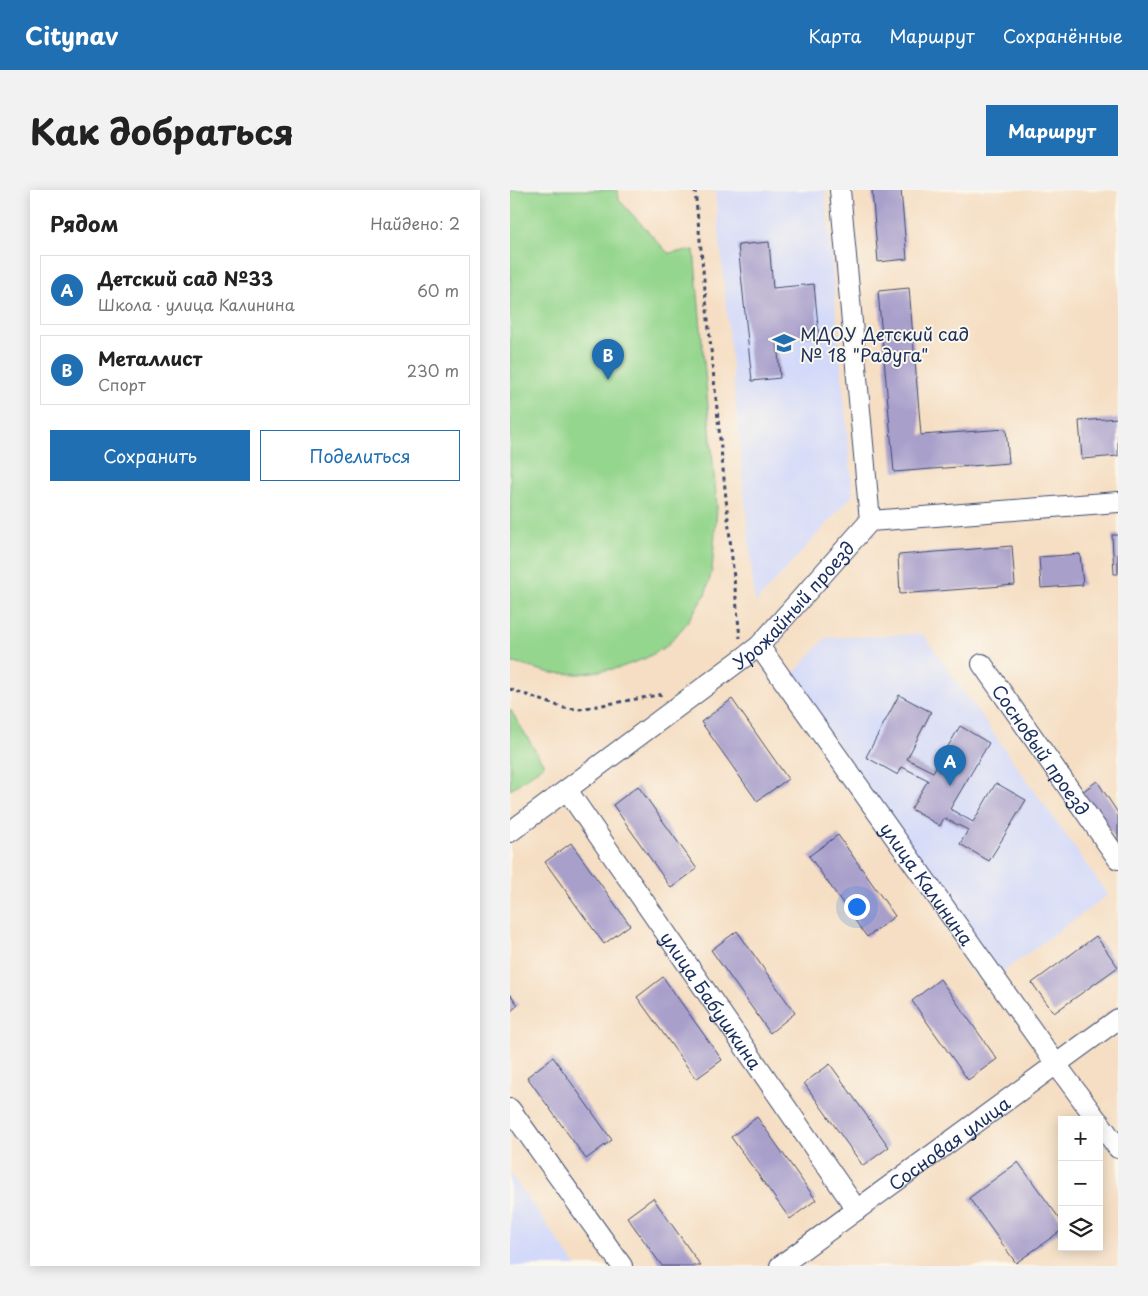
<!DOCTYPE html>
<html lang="ru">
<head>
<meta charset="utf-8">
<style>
  body { margin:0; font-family:"Playpen Sans",sans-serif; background:#f2f2f2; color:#222 }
  .controls { position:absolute; right:15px; bottom:15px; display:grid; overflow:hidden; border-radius:0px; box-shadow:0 2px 12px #0003 }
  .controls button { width:45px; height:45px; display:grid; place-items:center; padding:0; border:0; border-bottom:1px solid #e0e0e0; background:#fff; color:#222; font:25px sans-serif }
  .you { position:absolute; left:346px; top:716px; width:18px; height:18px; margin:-12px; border:4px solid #fff; border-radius:50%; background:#1a73e8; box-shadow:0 0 0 8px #1a73e833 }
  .badge { display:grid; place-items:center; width:32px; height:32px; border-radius:50%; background:#1f6fb2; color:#fff; font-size:16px; font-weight:700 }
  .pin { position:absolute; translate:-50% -41px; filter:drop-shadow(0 1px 2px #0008) }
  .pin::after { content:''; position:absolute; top:26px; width:18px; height:15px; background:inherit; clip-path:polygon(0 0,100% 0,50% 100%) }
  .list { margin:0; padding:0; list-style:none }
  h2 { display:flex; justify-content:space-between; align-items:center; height:65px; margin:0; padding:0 20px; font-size:21px }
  h2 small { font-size:16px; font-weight:400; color:#767676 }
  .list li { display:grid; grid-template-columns:32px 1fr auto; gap:15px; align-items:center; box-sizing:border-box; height:70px; margin:0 10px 10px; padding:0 10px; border:1px solid #e0e0e0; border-radius:0px }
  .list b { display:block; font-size:19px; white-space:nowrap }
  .list p { margin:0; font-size:16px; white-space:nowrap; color:#767676 }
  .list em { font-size:16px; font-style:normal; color:#767676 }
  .actions { display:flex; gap:10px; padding:15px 20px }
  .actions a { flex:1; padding:11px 0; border:1px solid #1f6fb2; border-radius:0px; text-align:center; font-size:18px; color:#1f6fb2 }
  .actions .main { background:#1f6fb2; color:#fff }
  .icon { flex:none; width:28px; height:28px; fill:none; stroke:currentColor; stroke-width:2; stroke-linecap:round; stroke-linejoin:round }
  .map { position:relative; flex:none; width:608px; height:1076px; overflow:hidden; border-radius:0px }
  header { display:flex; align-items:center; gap:30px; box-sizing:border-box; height:70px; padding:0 25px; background:#1f6fb2; color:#fff }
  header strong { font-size:24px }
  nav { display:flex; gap:28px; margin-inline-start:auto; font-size:18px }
  .intro { display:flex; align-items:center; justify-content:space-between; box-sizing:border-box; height:120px; padding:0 30px }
  h1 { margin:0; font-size:35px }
  .button { padding:12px 22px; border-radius:0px; background:#1f6fb2; color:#fff; font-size:18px; font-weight:700 }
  main { display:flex; gap:30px; padding:0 30px }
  aside { flex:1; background:#fff; border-radius:0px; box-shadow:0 2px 12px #0003 }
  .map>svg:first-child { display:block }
  .built { fill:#d3d9f9 }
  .green { fill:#94d68d; stroke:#588276 }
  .building { fill:#a89fcb }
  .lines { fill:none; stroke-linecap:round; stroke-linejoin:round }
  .minor-casing { stroke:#3c496d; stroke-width:22 }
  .path { stroke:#3c496d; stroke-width:3; stroke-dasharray:4 4; stroke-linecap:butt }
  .minor { stroke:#fff; stroke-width:20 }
  .labels { text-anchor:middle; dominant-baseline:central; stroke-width:4; stroke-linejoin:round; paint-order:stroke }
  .poi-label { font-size:18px; fill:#1b2f5e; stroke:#fbf7ec; text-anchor:start }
  .street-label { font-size:18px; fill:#1b2f5e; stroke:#fbf7ec }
</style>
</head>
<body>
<header>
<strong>Citynav</strong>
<nav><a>Карта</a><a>Маршрут</a><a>Сохранённые</a></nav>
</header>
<div class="intro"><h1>Как добраться</h1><a class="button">Маршрут</a></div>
<main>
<aside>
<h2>Рядом<small>Найдено: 2</small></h2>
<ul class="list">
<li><span class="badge">A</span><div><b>Детский сад №33</b><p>Школа · улица Калинина</p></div><em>60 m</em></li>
<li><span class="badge">B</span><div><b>Металлист</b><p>Спорт</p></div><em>230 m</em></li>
</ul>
<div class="actions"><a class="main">Сохранить</a><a>Поделиться</a></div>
</aside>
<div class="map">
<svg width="608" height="1076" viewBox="0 0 608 1076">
  <rect width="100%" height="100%" fill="#fbf7ec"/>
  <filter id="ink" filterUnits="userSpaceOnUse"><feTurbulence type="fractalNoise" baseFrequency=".02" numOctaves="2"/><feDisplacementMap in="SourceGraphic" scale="10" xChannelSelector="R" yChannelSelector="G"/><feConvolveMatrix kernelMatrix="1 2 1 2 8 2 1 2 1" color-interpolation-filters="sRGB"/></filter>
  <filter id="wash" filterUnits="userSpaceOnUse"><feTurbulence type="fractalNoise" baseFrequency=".0096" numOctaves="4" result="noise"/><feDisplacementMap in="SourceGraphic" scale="20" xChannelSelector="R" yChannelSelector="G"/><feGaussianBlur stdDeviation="1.12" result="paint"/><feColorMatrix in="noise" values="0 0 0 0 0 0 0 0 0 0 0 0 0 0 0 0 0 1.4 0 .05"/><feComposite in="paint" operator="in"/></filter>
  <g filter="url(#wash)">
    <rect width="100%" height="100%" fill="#f5dec3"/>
    <g class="built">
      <path d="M205 0H315L343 305 245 413Z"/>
      <path d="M413 444 598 705 491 783 281 487 315 448Z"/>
      <path d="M0 983 66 1076H0Z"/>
    </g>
    <g class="green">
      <path d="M0 0H108L109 10 158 63 184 60 207 317 202 381 195 405 176 434 157 456 136 468 109 478 69 484 41 483 0 472Z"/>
      <path d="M0 519 34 575 0 600Z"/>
    </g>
    <g id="blocks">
      <g class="building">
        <path d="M362 0H391L397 69 368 72Z"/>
        <path d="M259 52 263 98 304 94 309 146 267 150 270 188 242 191 228 55Z"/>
        <path d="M399 98 411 245 496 239 499 273 384 282 368 101Z"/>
        <path d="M608 228V266L572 269 569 231Z"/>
        <path d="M602 345H608V384H604Z"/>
        <path d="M502 356 505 395 390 404 388 365Z"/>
        <path d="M570 364 573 395 531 398 529 367Z"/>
        <path d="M389 505 421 522 397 569 423 582 450 536 479 553 440 619 463 632 486 593 516 610 479 671 450 654 458 640 434 628 430 636 401 619 418 590 392 577 388 585 356 567Z"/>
        <path d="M222 509 278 589 247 611 191 532Z"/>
        <path d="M587 591 608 623V652L572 602Z"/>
        <path d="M128 596 187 679 161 698 103 615Z"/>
        <path d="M328 645 385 726 357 747 299 666Z"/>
        <path d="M61 653 120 735 94 754 35 672Z"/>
        <path d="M227 741 285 823 260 843 201 760Z"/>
        <path d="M586 746 608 777 544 823 522 793Z"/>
        <path d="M153 787 212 870 186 889 127 807Z"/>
        <path d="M430 789 487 869 458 890 402 811Z"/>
        <path d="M0 804 8 815 0 822Z"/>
        <path d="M43 867 102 950 76 969 17 887Z"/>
        <path d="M320 874 379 957 353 976 294 893Z"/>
        <path d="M247 927 306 1010 280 1029 221 947Z"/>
        <path d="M508 972 552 1032V1040L506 1073 459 1008Z"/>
        <path d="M143 1008 191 1076H152L117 1027Z"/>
      </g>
    </g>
  </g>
  <g filter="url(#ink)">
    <use href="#blocks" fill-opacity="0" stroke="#3c496d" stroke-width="1"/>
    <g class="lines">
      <defs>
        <g id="minor">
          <path d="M330 0 360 331"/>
          <path id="s1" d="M249 456 546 874 587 930"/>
          <path id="s2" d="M472 474 608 669"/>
          <path id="s3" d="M57 600 347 1020"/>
          <path id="s4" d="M0 642 249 456 360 331 608 312"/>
          <path d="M0 919 112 1076"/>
          <path d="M589 932 608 958"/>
          <path id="s5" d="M270 1076 608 829"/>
        </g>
      </defs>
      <use href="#minor" class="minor-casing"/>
      <g class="path">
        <path d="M185 0 230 448"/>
        <path d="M0 499 54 518 70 519 154 504"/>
      </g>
      <use href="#minor" class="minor"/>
    </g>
  </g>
  <defs>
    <symbol id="school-bare" viewBox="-9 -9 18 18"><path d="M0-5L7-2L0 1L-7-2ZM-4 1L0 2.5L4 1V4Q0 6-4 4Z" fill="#1f6fb2" stroke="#fbf7ec" stroke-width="2.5" paint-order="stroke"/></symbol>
  </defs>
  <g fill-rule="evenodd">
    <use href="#school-bare" x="258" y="137" width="32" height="32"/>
  </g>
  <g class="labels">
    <g class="poi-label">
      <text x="290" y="143">МДОУ Детский сад<tspan x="290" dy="21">№ 18 "Радуга"</tspan></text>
    </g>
    <g class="street-label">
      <text stroke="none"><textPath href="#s4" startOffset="364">Урожайный проезд</textPath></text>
      <text stroke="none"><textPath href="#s2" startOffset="104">Сосновый проезд</textPath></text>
      <text stroke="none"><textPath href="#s1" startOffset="291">улица Калинина</textPath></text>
      <text stroke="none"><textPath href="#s3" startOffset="255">улица Бабушкина</textPath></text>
      <text stroke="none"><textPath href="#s5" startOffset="209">Сосновая улица</textPath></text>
    </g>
  </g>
</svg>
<div class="controls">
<button>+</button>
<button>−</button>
<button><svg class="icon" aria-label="layers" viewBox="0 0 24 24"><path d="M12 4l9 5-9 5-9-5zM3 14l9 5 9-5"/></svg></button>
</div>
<div class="you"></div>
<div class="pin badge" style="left:440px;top:596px">A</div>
<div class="pin badge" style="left:98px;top:190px">B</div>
</div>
</main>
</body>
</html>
